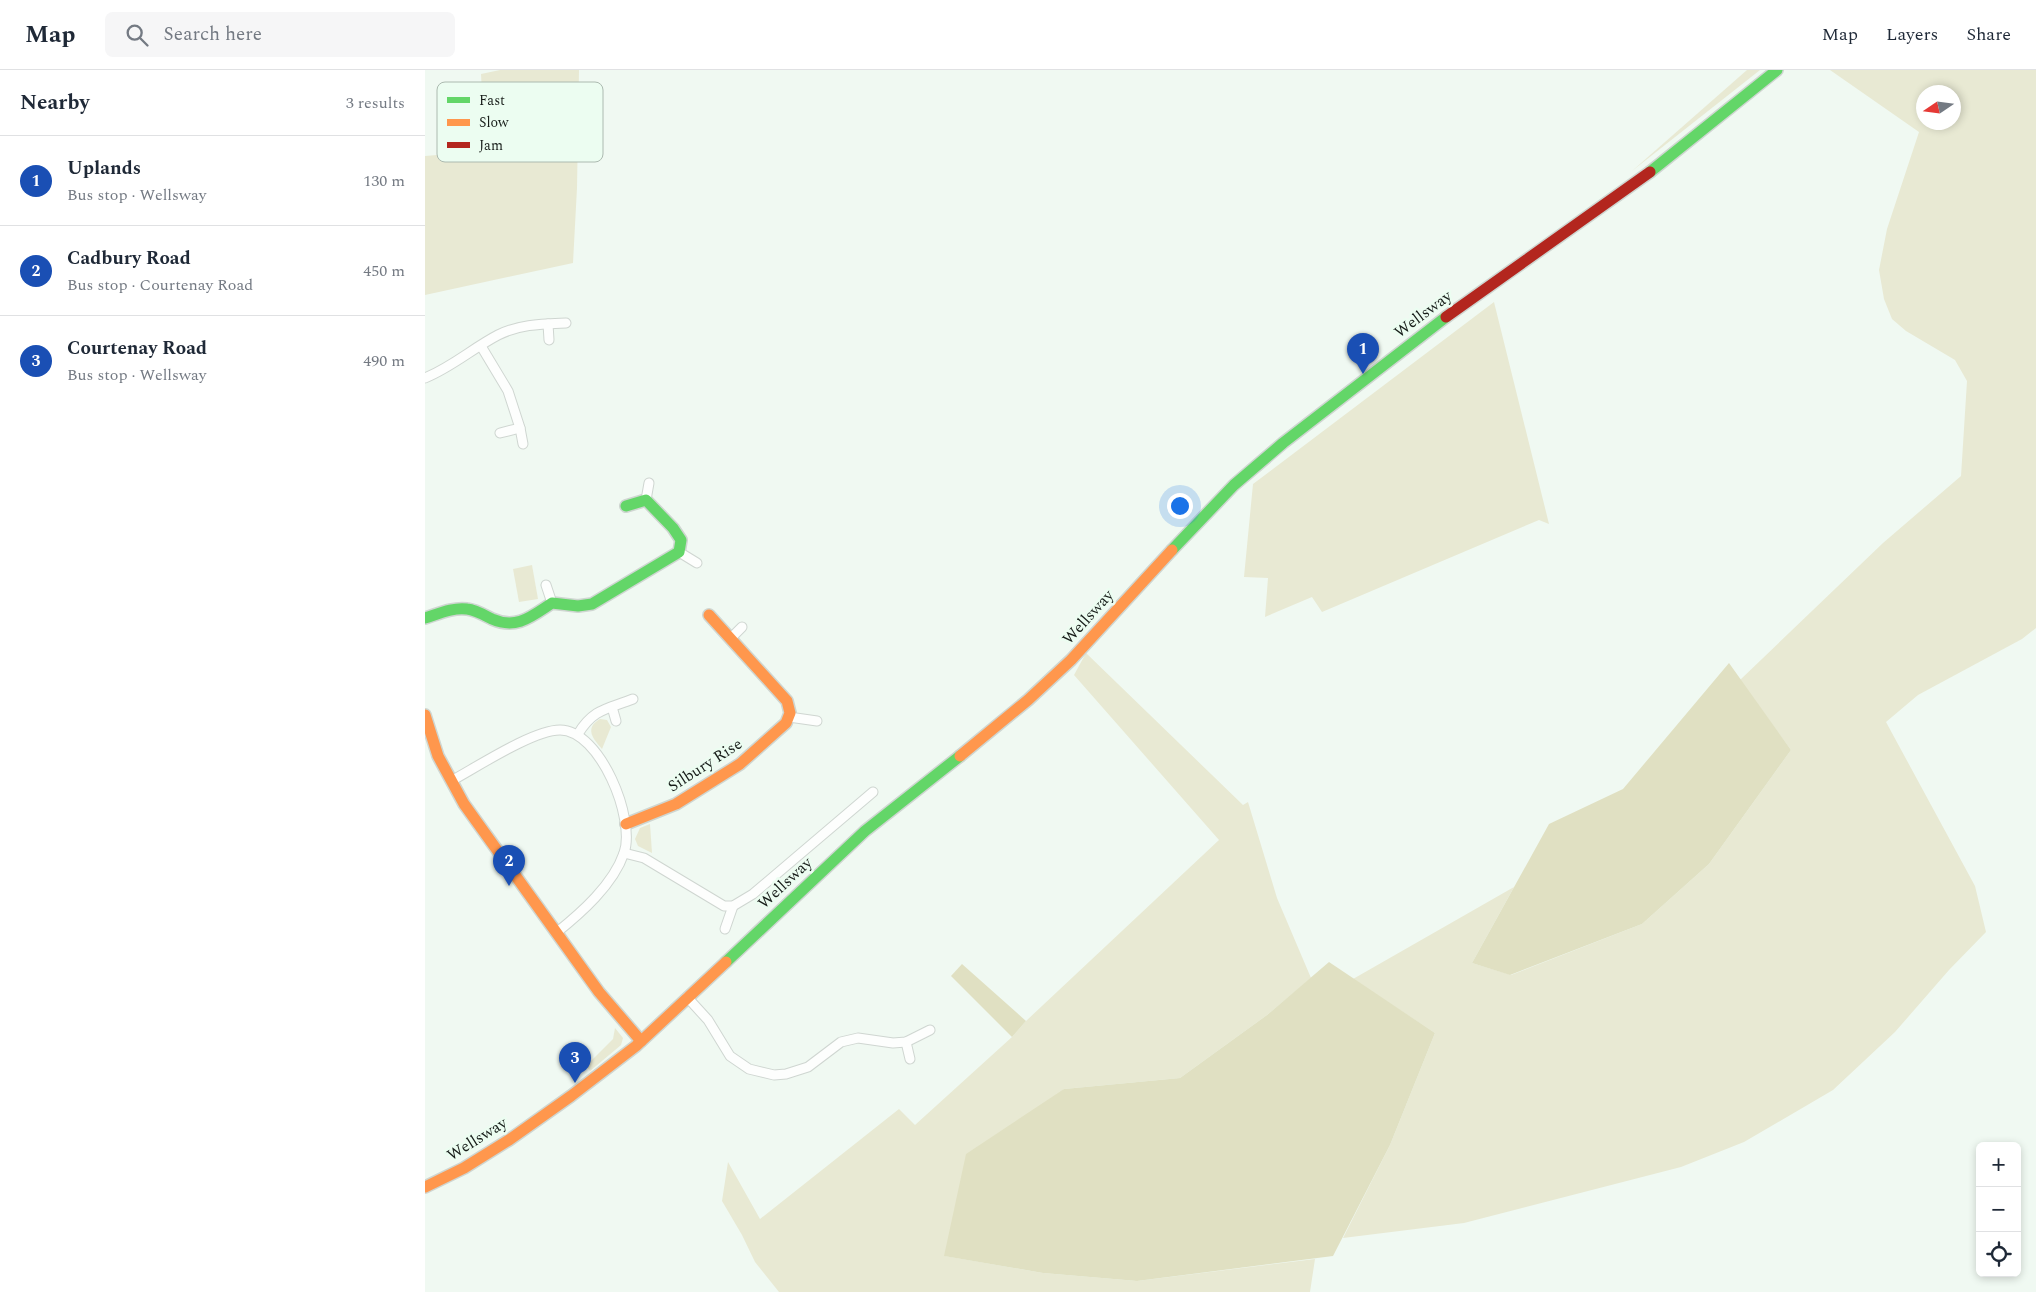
<!DOCTYPE html>
<html lang="en">
<head>
<meta charset="utf-8">
<style>
  body { margin:0; font-family:Spectral,serif; background:#f6f6f7; color:#1f2937 }
  .controls { position:absolute; right:15px; bottom:15px; display:grid; overflow:hidden; border-radius:8px; box-shadow:0 2px 8px #0003 }
  .controls button { width:45px; height:45px; display:grid; place-items:center; padding:0; border:0; border-bottom:1px solid #e0e1e3; background:#fff; color:#1f2937; font:25px sans-serif }
  .compass { position:absolute; left:1491px; top:15px; width:45px; height:45px; border-radius:50%; background:#fff; box-shadow:0 2px 8px #0003; rotate:257deg }
  .you { position:absolute; left:754px; top:435px; width:18px; height:18px; margin:-12px; border:4px solid #fff; border-radius:50%; background:#1a73e8; box-shadow:0 0 0 8px #1a73e833 }
  .badge { display:grid; place-items:center; width:32px; height:32px; border-radius:50%; background:#d93025; color:#fff; font-size:16px; font-weight:700 }
  .pin { position:absolute; translate:-50% -41px; filter:drop-shadow(0 1px 2px #0008) }
  .pin::after { content:''; position:absolute; top:26px; width:18px; height:15px; background:inherit; clip-path:polygon(0 0,100% 0,50% 100%) }
  .list { margin:0; padding:0; list-style:none }
  h2 { display:flex; justify-content:space-between; align-items:center; height:65px; margin:0; padding:0 20px; font-size:21px }
  h2 small { font-size:16px; font-weight:400; color:#747a83 }
  .list li { display:grid; grid-template-columns:32px 1fr auto; gap:15px; align-items:center; box-sizing:border-box; height:90px; padding:0 20px; border-top:1px solid #e0e1e3 }
  .list b { display:block; font-size:19px; white-space:nowrap }
  .list p { margin:0; font-size:16px; white-space:nowrap; color:#747a83 }
  .list em { font-size:16px; font-style:normal; color:#747a83 }
  .icon { flex:none; width:28px; height:28px; fill:none; stroke:currentColor; stroke-width:2; stroke-linecap:round; stroke-linejoin:round }
  .map { position:relative; flex:none; width:1611px; height:1222px; overflow:hidden }
  header { display:flex; align-items:center; gap:30px; box-sizing:border-box; height:70px; padding:0 25px; background:#fff; border-bottom:1px solid #e0e1e3 }
  header strong { font-size:24px }
  nav { display:flex; gap:28px; margin-inline-start:auto; font-size:18px }
  .search { width:350px; height:45px; background:#f6f6f7; display:flex; align-items:center; gap:12px; box-sizing:border-box; padding:0 18px; border-radius:8px; color:#747a83; font-size:19px }
  main { display:flex }
  aside { flex:1; background:#fff }
  .map>svg:first-child { display:block }
  .green { fill:#e8e9d3; fill-rule:evenodd }
  .forest { fill:#e0e0c2 }
  .lines { fill:none; stroke-linecap:round; stroke-linejoin:round }
  .street-casing { stroke:#cfd6d1; stroke-width:11 }
  .fast-casing { stroke:#cfd6d1; stroke-width:14 }
  .slow-casing { stroke:#cfd6d1; stroke-width:14 }
  .jam-casing { stroke:#cfd6d1; stroke-width:14 }
  .street { stroke:#fdfefd; stroke-width:9 }
  .fast { stroke:#63d668; stroke-width:11 }
  .slow { stroke:#ff974d; stroke-width:11 }
  .jam { stroke:#b3261e; stroke-width:11 }
  .labels { text-anchor:middle; dominant-baseline:central; stroke-width:5; stroke-linejoin:round; paint-order:stroke }
  .street-label { font-size:16px; fill:#171d19; stroke:#ecfdf1 }
  .key { fill:#ecfdf1; stroke:#acbab0; stroke-width:1 }
  .key-label { font-size:14px; fill:#171d19 }
</style>
</head>
<body>
<header>
<strong>Map</strong>
<div class="search"><svg class="icon" aria-label="search" viewBox="0 0 24 24"><circle cx="10" cy="10" r="6"/><path d="M15 15l6 6"/></svg>Search here</div>
<nav><a>Map</a><a>Layers</a><a>Share</a></nav>
</header>
<main>
<aside>
<h2>Nearby<small>3 results</small></h2>
<ul class="list">
<li><span class="badge" style="background:#1a4fb4">1</span><div><b>Uplands</b><p>Bus stop · Wellsway</p></div><em>130 m</em></li>
<li><span class="badge" style="background:#1a4fb4">2</span><div><b>Cadbury Road</b><p>Bus stop · Courtenay Road</p></div><em>450 m</em></li>
<li><span class="badge" style="background:#1a4fb4">3</span><div><b>Courtenay Road</b><p>Bus stop · Wellsway</p></div><em>490 m</em></li>
</ul>
</aside>
<div class="map">
<svg width="1611" height="1222" viewBox="0 0 1611 1222">
  <rect width="100%" height="100%" fill="#f0f9f2"/>
  <g class="green">
    <path d="M75 0H154L152 118 148 193 0 225V86L60 81 56 4Z"/>
    <path d="M1322 0H1335L1207 101Z"/>
    <path d="M1405 0H1611V558L1597 569 1493 625 1461 652 1550 816 1561 862 1524 900 1470 962 1408 1020 1319 1072 1256 1097 1039 1153 918 1168 965 1075 1010 963 928 909 1089 817 1047 893 1086 905 1217 854 1284 794 1366 680 1315 610 1458 473 1536 406 1542 311 1530 290 1481 261 1467 249 1459 229 1454 200 1462 159 1494 62ZM1498 22H1528V52H1498Z"/>
    <path d="M1069 232 1124 454 1114 450 897 542 887 527 840 547 843 508 819 507 828 414Z"/>
    <path d="M107 495 113 529 94 532 88 499Z"/>
    <path d="M661 583 818 735 823 732 852 828 886 908 842 945 755 1008 639 1019 520 1186 618 1203 712 1211 890 1189 885 1222H354L330 1192 317 1165 297 1131 303 1092 335 1149 474 1039 490 1055 587 967 601 951 794 770 649 605Z"/>
    <path d="M175 649 182 650 186 657 177 679C168 669 159 658 175 649Z"/>
    <path d="M225 754 227 783 213 776 210 769 215 758Z"/>
    <path d="M190 958 198 968 196 975 165 1001 161 996 188 969Z"/>
  </g>
  <g class="forest">
    <path d="M1304 593 1366 680 1284 794 1217 854 1085 905 1047 893 1124 754 1198 719Z"/>
    <path d="M904 892 1010 963 965 1075 908 1186 712 1211 618 1203 519 1186 541 1084 639 1019 755 1008 842 945Z"/>
    <path d="M537 894 601 951 587 967 526 906Z"/>
  </g>
  <g class="lines">
    <defs>
      <g id="street">
        <path d="M123 254 124 270"/>
        <path d="M56 276 83 321 95 358 75 363"/>
        <path d="M0 308C27 297 48 278 73 265 95 254 118 254 141 253"/>
        <path d="M95 358 98 374"/>
        <path d="M221 430 224 413"/>
        <path d="M254 482 272 493"/>
        <path d="M121 515 127 533"/>
        <path d="M306 568 317 557"/>
        <path d="M187 637 191 651"/>
        <path d="M364 647 392 651"/>
        <path d="M153 664C168 639 182 639 208 629"/>
        <path d="M26 711C52 697 108 660 135 660 175 660 211 749 199 783 188 815 156 843 131 863"/>
        <path d="M199 783 219 788 299 836H308L328 824 448 722"/>
        <path d="M300 859 308 836"/>
        <path d="M262 927 283 950 305 986 324 999 349 1005 361 1004 383 997 416 972 433 968 468 973 481 972 505 960"/>
        <path d="M481 972 485 989"/>
      </g>
      <g id="fast">
        <path d="M1225 102 1352 0"/>
        <path d="M747 480 809 415 858 373 1021 247"/>
        <path d="M0 548C13 544 28 537 42 539 51 540 59 545 67 549 92 560 107 546 127 533L153 536 167 534 254 482 256 470 248 458 221 430 201 436"/>
        <path d="M301 892 440 761 535 686"/>
      </g>
      <g id="slow">
        <path d="M0 645 13 686 39 734 174 922 216 971"/>
        <path d="M535 686 603 630 646 590 747 480"/>
        <path d="M201 754 251 734 315 694 361 653 365 643 362 631 284 545"/>
        <path d="M0 1117 39 1098 84 1070 146 1026 211 976 301 892"/>
      </g>
      <path id="jam" d="M1021 247 1225 102"/>
    </defs>
    <use href="#street" class="street-casing"/>
    <use href="#fast" class="fast-casing"/>
    <use href="#slow" class="slow-casing"/>
    <use href="#jam" class="jam-casing"/>
    <use href="#street" class="street"/>
    <use href="#fast" class="fast"/>
    <use href="#slow" class="slow"/>
    <use href="#jam" class="jam"/>
  </g>
  <g class="labels">
    <g class="street-label">
      <text transform="translate(998 244) rotate(-37)">Wellsway</text>
      <text transform="translate(663 547) rotate(-48)">Wellsway</text>
      <text transform="translate(280 695) rotate(-33)">Silbury Rise</text>
      <text transform="translate(360 813) rotate(-43)">Wellsway</text>
      <text transform="translate(52 1069) rotate(-32)">Wellsway</text>
    </g>
  </g>
  <rect x="12" y="12" width="166" height="80" rx="8" class="key"/>
  <rect x="22" y="27" width="23" height="6" fill="#63d668"/>
  <rect x="22" y="49" width="23" height="7" fill="#ff974d"/>
  <rect x="22" y="72" width="23" height="6" fill="#b3261e"/>
  <g class="key-label">
    <text x="54" y="35">Fast</text>
    <text x="54" y="57">Slow</text>
    <text x="54" y="80">Jam</text>
  </g>
</svg>
<div class="controls">
<button>+</button>
<button>−</button>
<button><svg class="icon" aria-label="locate" viewBox="0 0 24 24"><circle cx="12" cy="12" r="6"/><path d="M12 2v4M12 18v4M2 12h4M18 12h4"/></svg></button>
</div>
<svg class="compass" viewBox="-18 -18 36 36"><path d="M0-13l5 13h-10z" fill="#e53935"/><path d="M0 13l5-13h-10z" fill="#747a83"/></svg>
<div class="you"></div>
<div class="pin badge" style="left:938px;top:304px;background:#1a4fb4">1</div>
<div class="pin badge" style="left:84px;top:816px;background:#1a4fb4">2</div>
<div class="pin badge" style="left:150px;top:1013px;background:#1a4fb4">3</div>
</div>
</main>
</body>
</html>
